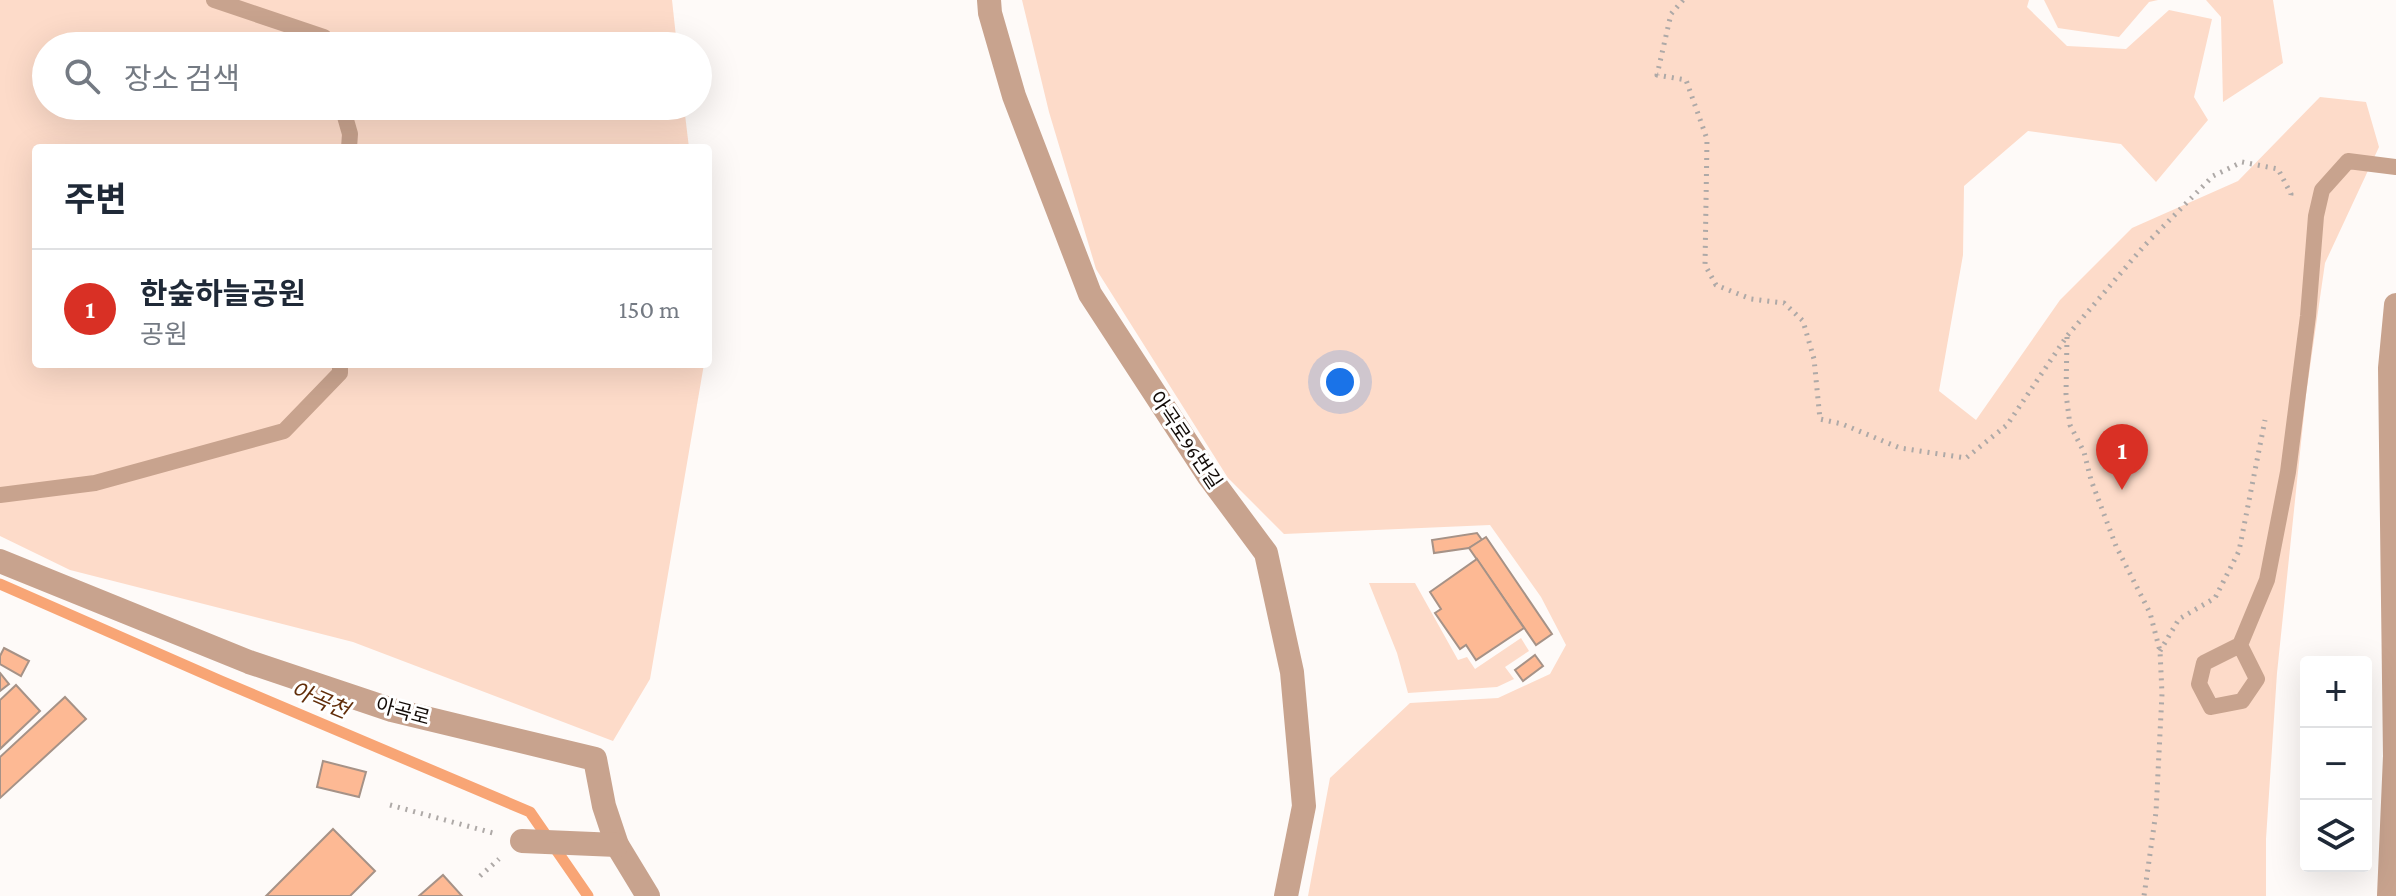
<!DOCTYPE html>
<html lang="ko">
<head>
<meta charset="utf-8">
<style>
  body { margin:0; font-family:"Crimson Pro","Noto Sans KR",serif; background:#f2f2f3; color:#1f2937 }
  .controls { position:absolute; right:24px; bottom:24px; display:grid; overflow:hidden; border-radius:8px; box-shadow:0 8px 32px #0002 }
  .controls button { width:72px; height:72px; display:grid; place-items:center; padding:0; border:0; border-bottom:2px solid #e0e1e3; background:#fff; color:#1f2937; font:40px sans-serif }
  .you { position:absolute; left:1340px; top:382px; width:28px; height:28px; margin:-20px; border:6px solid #fff; border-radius:50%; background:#1a73e8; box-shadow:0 0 0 12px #1a73e833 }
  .badge { display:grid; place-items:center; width:52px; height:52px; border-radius:50%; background:#d93025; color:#fff; font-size:26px; font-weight:700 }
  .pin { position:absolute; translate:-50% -66px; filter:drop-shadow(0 2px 4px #0008) }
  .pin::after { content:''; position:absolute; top:42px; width:28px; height:24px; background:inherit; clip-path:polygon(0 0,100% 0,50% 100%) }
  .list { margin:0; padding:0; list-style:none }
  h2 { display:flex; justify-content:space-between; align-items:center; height:104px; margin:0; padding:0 32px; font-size:34px }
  h2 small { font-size:26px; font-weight:400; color:#747a83 }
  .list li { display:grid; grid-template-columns:52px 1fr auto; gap:24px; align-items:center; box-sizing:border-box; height:120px; padding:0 32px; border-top:2px solid #e0e1e3 }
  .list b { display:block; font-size:30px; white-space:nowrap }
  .list p { margin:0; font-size:26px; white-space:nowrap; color:#747a83 }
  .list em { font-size:26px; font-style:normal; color:#747a83 }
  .icon { flex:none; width:44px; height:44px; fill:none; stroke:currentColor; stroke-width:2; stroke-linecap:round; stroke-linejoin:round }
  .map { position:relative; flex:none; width:2396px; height:896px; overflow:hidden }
  .search { position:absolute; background:#fff; box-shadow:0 8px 32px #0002; left:32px; top:32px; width:680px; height:88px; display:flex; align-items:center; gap:20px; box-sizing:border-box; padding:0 28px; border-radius:44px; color:#747a83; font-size:30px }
  .panel { position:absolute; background:#fff; box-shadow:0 8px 32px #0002; left:32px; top:144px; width:680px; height:224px; border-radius:8px }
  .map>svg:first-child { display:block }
  .green { fill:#fddbc9 }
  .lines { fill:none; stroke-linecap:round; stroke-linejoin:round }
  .stream { stroke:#f8a575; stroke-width:11 }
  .building { fill:#fdb994; stroke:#a69287; stroke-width:2 }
  .path { stroke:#aea9a7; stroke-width:5; stroke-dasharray:2 6; stroke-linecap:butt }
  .service { stroke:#c8a38e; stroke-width:16 }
  .minor { stroke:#c8a38e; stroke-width:24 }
  .tertiary { stroke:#c8a38e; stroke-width:24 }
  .labels { text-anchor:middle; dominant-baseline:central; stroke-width:6; stroke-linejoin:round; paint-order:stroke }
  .street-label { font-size:20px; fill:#130c08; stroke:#fff }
  .water-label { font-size:22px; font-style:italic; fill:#622e0a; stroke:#fff }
</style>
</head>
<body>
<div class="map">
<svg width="2396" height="896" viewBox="0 0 2396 896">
  <rect width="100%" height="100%" fill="#fefaf8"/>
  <g class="green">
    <path d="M0 0H672L677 46H46V106H684L689 148H36V364H704L650 679 613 741 353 642 70 570 0 536Z"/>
    <path d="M1022 0H2029L2027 7 2067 46 2126 49 2169 10 2212 19 2194 97 2208 120 2156 182 2121 144 2028 131 1964 186 1963 255 1939 391 1976 420 2060 300 2132 228 2238 181 2320 97 2366 102 2379 147 2325 263 2306 395 2277 673 2266 839V896H1308L1330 778 1410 703 1498 698 1550 674 1566 645 1541 597 1490 525 1284 534 1228 478 1096 269 1049 112Z"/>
    <path d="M2044 0H2158L2149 2 2119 37 2058 28Z"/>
    <path d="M2206 0H2273L2283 63 2223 102 2221 17Z"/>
    <path d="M1369 583H1415L1458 660 1467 657 1475 669 1521 638 1529 651 1505 667 1514 679 1497 687 1408 693 1397 653Z"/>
  </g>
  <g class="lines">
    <path class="stream" d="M0 584 221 681 530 812 588 896"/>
  </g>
  <g class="building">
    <path d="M1477 533 1482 540 1469 548 1434 553 1432 540Z"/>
    <path d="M1486 537 1552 634 1536 645 1469 548Z"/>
    <path d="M1477 559 1524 628 1476 660 1466 645 1460 649 1435 613 1441 609 1430 592Z"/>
    <path d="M4 648 29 661 21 676 0 664V656Z"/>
    <path d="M1535 655 1543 666 1523 681 1515 670Z"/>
    <path d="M0 673 9 684 0 691Z"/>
    <path d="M16 685 40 711 0 749V700Z"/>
    <path d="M65 697 86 719 0 798V757Z"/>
    <path d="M323 761 366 772 359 797 317 787Z"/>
    <path d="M333 829 375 871 350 896H266Z"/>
    <path d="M443 875 462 896H419Z"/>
  </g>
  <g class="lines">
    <g class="path">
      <path d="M1683 0 1671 14 1657 75 1686 80 1707 139 1705 265 1716 285 1751 299 1784 303 1803 321 1814 359 1820 419 1842 424 1900 448 1966 458 2007 425 2067 336 2144 246 2213 176 2242 162 2278 169 2291 194 2290 200"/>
      <path d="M2067 337 2066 394 2070 425 2084 452 2091 480 2116 546 2150 613 2160 651 2162 694 2156 812 2144 896"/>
      <path d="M2160 651 2179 619 2215 598 2239 551 2265 420"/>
      <path d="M390 805 493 833"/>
      <path d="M480 876 499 859"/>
    </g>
    <g class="service">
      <path d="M214 0 324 37 326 46"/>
      <path d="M342 106 350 134 349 148"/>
      <path d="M0 495 95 483 284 431 340 373V364"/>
      <path d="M2240 645 2257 679 2242 701 2211 707 2199 684 2204 663 2240 645 2267 580 2288 472 2308 316 2316 216 2322 190 2348 161 2396 167"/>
    </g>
    <g class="minor">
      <path d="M989 0 990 13 1014 96 1090 294 1208 475 1266 553 1292 672 1304 806 1286 896"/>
      <path d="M0 561 249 662 392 710 595 759 604 806 617 845 648 896"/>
      <path d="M522 841 617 845"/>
    </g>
    <path class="tertiary" d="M2389 896 2395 756 2390 368 2396 305"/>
  </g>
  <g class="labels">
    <g class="street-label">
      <text transform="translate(1186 440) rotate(56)">아곡로96번길</text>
      <text transform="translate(403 711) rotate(15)">아곡로</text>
    </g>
    <g class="water-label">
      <text transform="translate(320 700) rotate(23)">아곡천</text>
    </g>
  </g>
</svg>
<div class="controls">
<button>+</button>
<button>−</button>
<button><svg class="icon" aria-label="layers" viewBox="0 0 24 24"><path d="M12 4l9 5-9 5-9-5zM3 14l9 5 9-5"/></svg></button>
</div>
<div class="you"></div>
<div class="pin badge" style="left:2122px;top:490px">1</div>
<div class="search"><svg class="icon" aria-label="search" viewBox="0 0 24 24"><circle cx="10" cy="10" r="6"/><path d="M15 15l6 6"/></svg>장소 검색</div>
<section class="panel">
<h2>주변<small></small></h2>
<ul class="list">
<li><span class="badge">1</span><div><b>한숲하늘공원</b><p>공원</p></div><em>150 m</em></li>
</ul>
</section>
</div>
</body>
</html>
